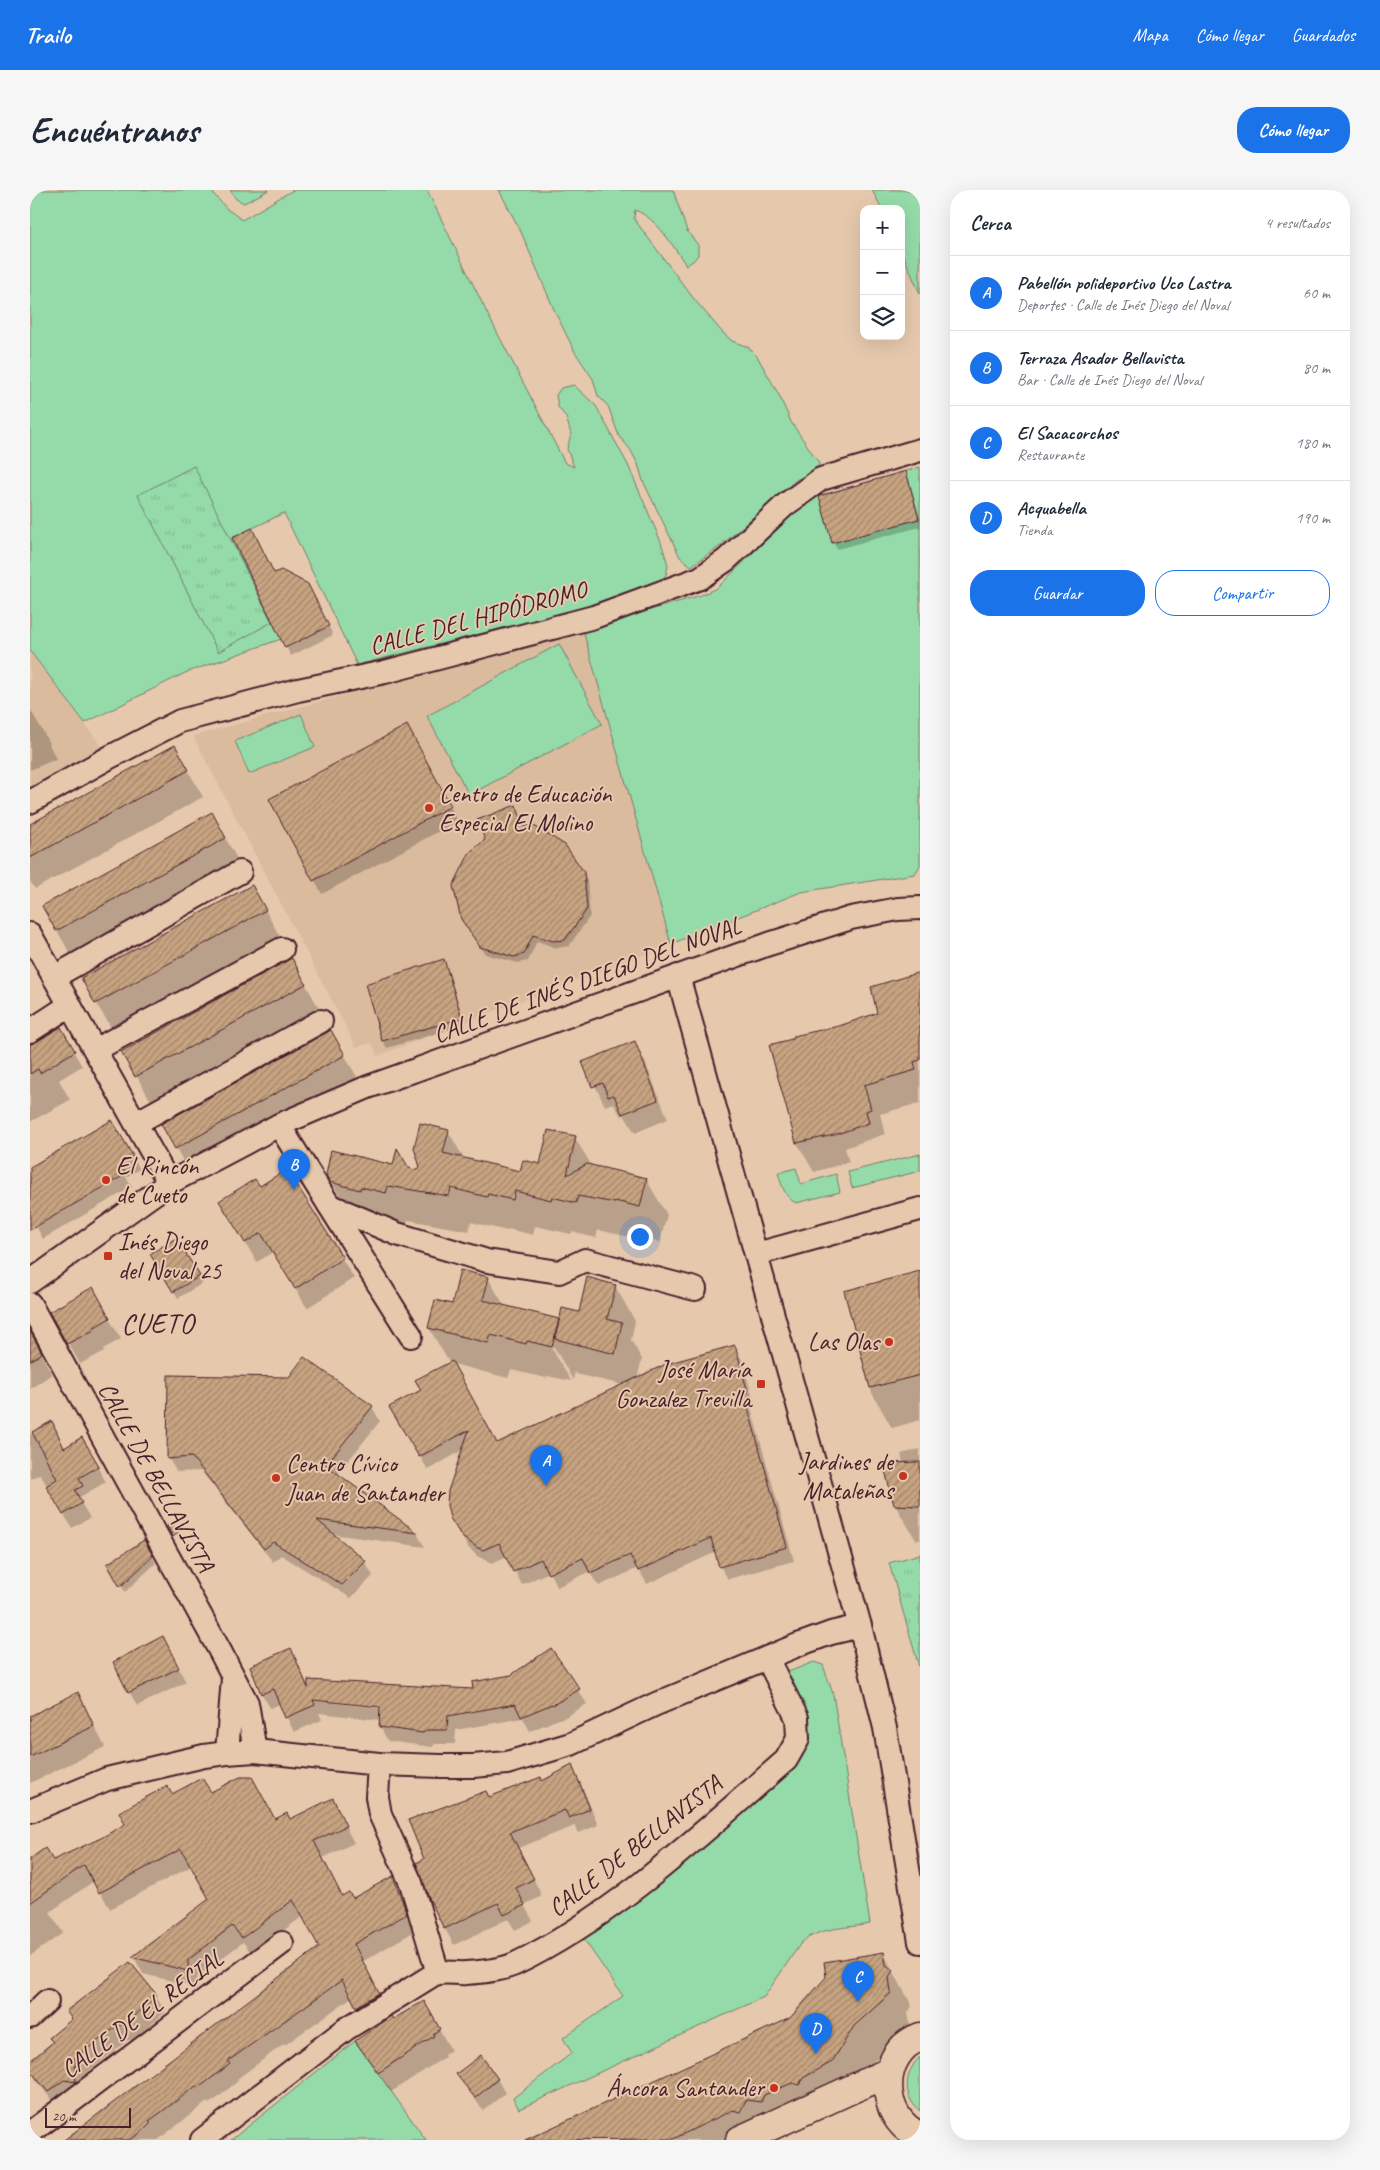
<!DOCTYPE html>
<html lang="es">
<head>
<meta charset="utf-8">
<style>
  body { margin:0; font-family:Caveat,sans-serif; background:#f6f6f7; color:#1f2937 }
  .controls { position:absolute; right:15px; top:15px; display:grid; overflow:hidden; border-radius:10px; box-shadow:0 5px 20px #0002 }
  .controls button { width:45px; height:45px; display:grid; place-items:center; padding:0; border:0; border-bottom:1px solid #e0e1e3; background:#fff; color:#1f2937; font:25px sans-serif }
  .scale { position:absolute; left:15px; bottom:12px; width:86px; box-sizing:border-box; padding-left:5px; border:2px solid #4a1f2b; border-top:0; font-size:14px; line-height:18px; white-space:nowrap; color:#4a1f2b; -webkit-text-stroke:4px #e6c9ad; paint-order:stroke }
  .you { position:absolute; left:609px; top:1046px; width:18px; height:18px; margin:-12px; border:4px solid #fff; border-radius:50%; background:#1a73e8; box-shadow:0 0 0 8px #1a73e833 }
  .badge { display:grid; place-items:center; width:32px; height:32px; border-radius:50%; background:#1a73e8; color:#fff; font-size:16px; font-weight:700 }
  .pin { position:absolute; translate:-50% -41px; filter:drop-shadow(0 1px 2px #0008) }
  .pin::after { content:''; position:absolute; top:26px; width:18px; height:15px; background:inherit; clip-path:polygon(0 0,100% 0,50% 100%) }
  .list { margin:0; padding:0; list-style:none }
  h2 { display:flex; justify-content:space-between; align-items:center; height:65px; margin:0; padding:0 20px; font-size:21px }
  h2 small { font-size:16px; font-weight:400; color:#747a83 }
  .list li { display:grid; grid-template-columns:32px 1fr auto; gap:15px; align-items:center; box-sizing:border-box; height:75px; padding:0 20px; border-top:1px solid #e0e1e3 }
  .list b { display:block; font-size:19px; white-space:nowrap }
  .list p { margin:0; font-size:16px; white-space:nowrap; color:#747a83 }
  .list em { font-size:16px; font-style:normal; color:#747a83 }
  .actions { display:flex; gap:10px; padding:15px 20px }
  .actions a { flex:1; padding:11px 0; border:1px solid #1a73e8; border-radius:20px; text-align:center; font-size:18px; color:#1a73e8 }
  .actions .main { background:#1a73e8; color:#fff }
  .icon { flex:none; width:28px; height:28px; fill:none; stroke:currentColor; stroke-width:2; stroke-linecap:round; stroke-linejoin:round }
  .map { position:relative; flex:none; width:890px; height:1950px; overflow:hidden; border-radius:20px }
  header { display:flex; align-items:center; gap:30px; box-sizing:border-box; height:70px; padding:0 25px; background:#1a73e8; color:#fff }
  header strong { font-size:24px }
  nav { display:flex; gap:28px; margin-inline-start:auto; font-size:18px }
  .intro { display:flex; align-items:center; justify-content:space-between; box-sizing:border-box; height:120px; padding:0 30px }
  h1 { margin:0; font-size:35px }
  .button { padding:12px 22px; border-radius:20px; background:#1a73e8; color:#fff; font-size:18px; font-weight:700 }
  main { display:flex; gap:30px; padding:0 30px }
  aside { flex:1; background:#fff; border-radius:20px; box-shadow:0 5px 20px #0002 }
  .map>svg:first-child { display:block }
  .built { fill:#dabb9e }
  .grass { fill:#95dba9; stroke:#707d6a }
  .park { fill:url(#park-tufts); stroke:#707d6a }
  .shadow { fill:#0003; fill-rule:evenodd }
  .building { fill:url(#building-hatch); stroke:#4a1f2b }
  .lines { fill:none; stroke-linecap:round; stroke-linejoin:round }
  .minor-casing { stroke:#4a1f2b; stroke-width:26 }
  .secondary-casing { stroke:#4a1f2b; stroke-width:31 }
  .minor { stroke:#e6c9ad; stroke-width:22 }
  .secondary { stroke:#e6c9ad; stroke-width:28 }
  .poi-dot { fill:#c8321e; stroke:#e6c9ad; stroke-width:2 }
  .labels { text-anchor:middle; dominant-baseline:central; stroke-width:4; stroke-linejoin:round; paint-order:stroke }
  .street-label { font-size:25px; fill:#4a1f2b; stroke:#e6c9ad }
  .poi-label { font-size:25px; fill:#4a1f2b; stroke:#e6c9ad; text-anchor:start }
  .quarter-label { font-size:28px; letter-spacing:1px; fill:#4a1f2b; stroke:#e6c9ad }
</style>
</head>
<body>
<header>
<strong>Trailo</strong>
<nav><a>Mapa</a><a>Cómo llegar</a><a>Guardados</a></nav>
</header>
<div class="intro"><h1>Encuéntranos</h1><a class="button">Cómo llegar</a></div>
<main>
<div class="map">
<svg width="890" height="1950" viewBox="0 0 890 1950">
  <defs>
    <pattern id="park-tufts" width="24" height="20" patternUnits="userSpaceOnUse" patternTransform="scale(1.25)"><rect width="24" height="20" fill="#95dba9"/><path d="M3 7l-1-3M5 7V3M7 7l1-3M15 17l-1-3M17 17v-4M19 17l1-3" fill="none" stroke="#82bc92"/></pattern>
    <pattern id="building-hatch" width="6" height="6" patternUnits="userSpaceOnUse" patternTransform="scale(1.25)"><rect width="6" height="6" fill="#c7a481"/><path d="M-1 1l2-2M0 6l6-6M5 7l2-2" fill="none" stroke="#a4856a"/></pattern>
  </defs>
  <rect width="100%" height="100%" fill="#e6c9ad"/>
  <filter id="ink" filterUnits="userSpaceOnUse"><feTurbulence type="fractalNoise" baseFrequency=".02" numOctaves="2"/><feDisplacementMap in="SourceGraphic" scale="10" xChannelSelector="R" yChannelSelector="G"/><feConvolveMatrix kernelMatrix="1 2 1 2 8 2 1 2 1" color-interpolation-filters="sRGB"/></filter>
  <g filter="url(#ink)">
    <g class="built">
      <path d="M553 440 641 754 347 866 342 853 326 857 163 546Z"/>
      <path d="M0 461 73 558 0 598Z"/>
    </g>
    <g class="grass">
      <path d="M0 0H180L197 19 212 30 263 0H397L458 125 535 273 544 277 537 259 541 244 536 227 528 217 526 205 531 198 544 195 566 216 598 275 631 352 638 375 636 385 631 390 511 432 477 437 327 475 254 323 202 348 251 449 155 483 55 533 0 461Z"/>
      <path d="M200 0H239L214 13 206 9Z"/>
      <path d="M469 0H643L657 41 668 55V65L663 71 656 75C642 55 628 29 605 20L604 29 664 109 692 142 702 151 718 157 727 166 749 205 761 232 789 273 787 280 766 290 689 357 661 376 650 367 613 291 608 274 600 259 589 246 578 216 568 206 563 189 545 162 526 124 491 42Z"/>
      <path d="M842 0H890V104L871 60V19H852Z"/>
      <path d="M890 277V675L885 684 771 702 641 754 553 440 671 405 687 398 766 321 789 306Z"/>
      <path d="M529 454 572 534 439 605 397 526Z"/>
      <path d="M271 524 285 557 219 584 205 551Z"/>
      <path d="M890 964V981L822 998 818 982Z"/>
      <path d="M766 978 771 994 806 984 810 1002 766 1013C754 1007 752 995 748 983Z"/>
      <path d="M784 1472 793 1475 803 1504 840 1734C817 1738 789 1737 771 1753L734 1807 489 1919 483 1908 542 1863 533 1848 593 1806 551 1745 732 1603C751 1591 771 1576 777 1553L753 1484Z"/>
      <path d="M325 1851 396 1950H201Z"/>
      <path d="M890 1867V1921C872 1907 874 1882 890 1867Z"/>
    </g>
    <g class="park">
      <path d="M164 276 242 432 188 462 108 305Z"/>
      <path d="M890 1364V1477H889L859 1373Z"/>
    </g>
    <g class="shadow">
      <path d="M876 282 879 289 890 328V337L807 359 803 352Z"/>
      <path d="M244 385 283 405 303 445 261 466 256 457Z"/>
      <path d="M0 519 15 545 26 569 0 580Z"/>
      <path d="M384 550 428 631 292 704 241 609Z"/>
      <path d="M145 557 173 607 5 699 0 691V636Z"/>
      <path d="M486 617 495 637 553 683 557 690 560 726 539 756 527 758 507 751 498 771 488 773 455 764 436 736 456 651Z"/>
      <path d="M182 624 210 674 42 767 13 716Z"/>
      <path d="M222 696 250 747 82 839 66 813Z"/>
      <path d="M262 770 290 820 122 913 93 862Z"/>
      <path d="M414 771 417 777 435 835 357 858 353 851 336 794Z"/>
      <path d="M890 784V913L850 924 855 944 815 958 819 972 784 982 767 953 809 837 849 824 842 797Z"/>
      <path d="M30 839 52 876 29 890 40 910 0 932V857Z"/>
      <path d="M301 842 330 892 161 985 133 935Z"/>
      <path d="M604 852 615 872 638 929 605 943 594 925 591 926 583 913 575 916 554 873Z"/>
      <path d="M82 932 110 979 96 987 102 997 13 1049 0 1026V978Z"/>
      <path d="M418 941 435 970 491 983 510 976 545 948 562 976 616 989 637 1025 630 1052 605 1045V1048L568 1040 566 1048 542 1042 541 1044 505 1036 503 1045 478 1039 477 1041 441 1032 439 1041 378 1030 376 1038 322 1027 297 984 378 980 384 981 392 978Z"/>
      <path d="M257 981 324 1088 277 1118 243 1062 227 1072 202 1031 229 998Z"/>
      <path d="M146 1050 173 1093 148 1108 122 1065Z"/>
      <path d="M890 1084V1230L862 1238 842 1203 815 1102Z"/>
      <path d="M458 1088 475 1117 528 1130 530 1133 550 1123 585 1096 605 1131 601 1150 612 1169 607 1189 705 1156 712 1170 725 1216 721 1218 764 1371 698 1389 690 1376 686 1362 617 1394 608 1378 569 1396 559 1382 527 1397 519 1382 492 1395 477 1366 462 1373 447 1366 438 1357 429 1343 433 1260 398 1280 361 1218 392 1200 420 1174 399 1138 423 1115ZM521 1157H524L543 1190 545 1181 546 1184 593 1195 467 1254 423 1174 478 1188 481 1180 516 1188 517 1186 541 1191Z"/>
      <path d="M62 1099 91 1149 73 1159 75 1161 50 1174 21 1122Z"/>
      <path d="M0 1143 22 1184 0 1199Z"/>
      <path d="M342 1217 350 1231 307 1285 387 1344 395 1357 302 1344 335 1372 343 1386 321 1408 251 1365 243 1372 171 1281 147 1282 138 1268Z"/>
      <path d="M21 1233 35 1259 51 1249 76 1292 48 1308 60 1328 42 1338 10 1284 0 1289V1245Z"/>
      <path d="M890 1259V1350H886L865 1315 873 1274 871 1264Z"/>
      <path d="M114 1352 126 1373 95 1402 78 1374Z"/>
      <path d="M521 1459 557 1514 532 1529 531 1528 500 1541 493 1528 426 1540 425 1554H405L402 1557 358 1551 350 1537V1530L289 1523 292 1530 264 1542 250 1514 240 1518 232 1504 261 1460 279 1498 445 1500 482 1486ZM286 1509 356 1516V1519L286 1511Z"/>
      <path d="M140 1462 156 1492 107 1516 84 1472Z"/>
      <path d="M48 1504 75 1557 0 1593V1527Z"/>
      <path d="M542 1577 551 1593 568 1635 549 1643 545 1636 488 1658 512 1706 494 1715 503 1731 485 1740 478 1729 424 1755 415 1739 388 1674 395 1670 459 1608 512 1592Z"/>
      <path d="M180 1604 245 1630 260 1631 302 1610 324 1653 293 1668 312 1707 322 1710 363 1687 372 1704 385 1741 332 1772 358 1820 337 1833 322 1807 255 1855 254 1854 207 1889 208 1891 185 1910 178 1914 177 1912 128 1950H51L291 1757 273 1726 222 1764 213 1752 167 1787V1797L113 1784 104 1767 180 1710 162 1676 80 1719 64 1691 20 1722 33 1743 0 1766V1670L23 1672 71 1649 141 1606Z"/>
      <path d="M854 1764 882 1816 878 1823 881 1839 844 1871 822 1908 793 1923 789 1930 783 1928 754 1941 751 1947 736 1945 734 1950H497L761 1829Z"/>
      <path d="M100 1773 126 1806 135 1822 103 1851 98 1850 54 1885V1908L28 1918 6 1890 0 1879V1872L24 1853 43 1830 37 1821Z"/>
      <path d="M394 1813 421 1860 414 1865 415 1867 361 1902 327 1851Z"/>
      <path d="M428 1884 467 1889 475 1903 453 1921Z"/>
    </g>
    <g class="building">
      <path d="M876 281 889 329 802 353 789 306Z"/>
      <path d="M222 338 244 383 251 380 278 394 299 436 255 458 202 348Z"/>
      <path d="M377 535 421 616 283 691 239 609Z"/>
      <path d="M145 555 159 580 0 668V634Z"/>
      <path d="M486 615 494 636H504L535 655 554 682 557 719 535 750 523 751 503 745 494 764 484 767 450 757 431 729 423 696 440 662 455 650 447 630Z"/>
      <path d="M182 622 196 648 26 741 12 716Z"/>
      <path d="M222 695 236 720 65 814 51 788Z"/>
      <path d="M262 768 276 794 105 887 91 862Z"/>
      <path d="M414 769 432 828 352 851 335 794Z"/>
      <path d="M890 782V870L884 872 886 880 834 895 841 919 836 921 839 933 804 945 766 953 739 855 762 849 763 846 809 836 847 823 841 797Z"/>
      <path d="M31 837 45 861 10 883 8 879 0 884V855Z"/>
      <path d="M301 840 315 865 145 959 131 934Z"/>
      <path d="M605 851 628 910 592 924 584 905 578 907 573 893 562 897 552 872Z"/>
      <path d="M82 930 103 966 90 974 96 984 0 1040V977Z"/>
      <path d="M390 933 419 940 413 963 490 981 493 970 510 974 518 940 546 946 537 985 557 974 617 988 610 1017 585 1011V1013L548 1006 546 1013 522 1007 521 1010 485 1001 483 1010 458 1004 457 1007 421 998 419 1006 358 996 356 1003 331 997 330 1000 300 992 296 985 301 960 363 975 367 958 379 978 384 980 390 977 384 958Z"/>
      <path d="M257 979 313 1068 265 1099 231 1043 215 1053 189 1011 225 989 230 996Z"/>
      <path d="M146 1048 170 1086 143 1102 120 1064Z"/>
      <path d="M430 1080 459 1087 453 1110 529 1129 522 1157 497 1151 496 1154 461 1145 458 1153 398 1138 405 1110 422 1114Z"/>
      <path d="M890 1081V1185L840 1198 814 1101Z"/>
      <path d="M557 1087 586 1095 577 1129 592 1133 585 1164 525 1149 532 1118 549 1122Z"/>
      <path d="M63 1097 80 1128 63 1138 64 1140 37 1154 19 1122Z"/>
      <path d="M0 1141 12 1163 0 1171Z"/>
      <path d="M705 1155 718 1203 714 1204 757 1357 689 1377 681 1348 608 1381 600 1365 560 1383 553 1368 518 1384 511 1369 483 1382 469 1353 453 1360 448 1358 432 1347 420 1328 417 1315 418 1301 439 1240 389 1267 359 1217 391 1200 385 1190 422 1171 467 1253 636 1174Z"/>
      <path d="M274 1167 343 1216 296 1275 388 1343 287 1330 336 1371 312 1395 243 1352 234 1359 162 1267 137 1269 138 1185 259 1187Z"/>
      <path d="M22 1231 34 1258 52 1247 69 1276 49 1288 53 1296 45 1300 52 1313 33 1325 16 1296 27 1289 2 1242Z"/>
      <path d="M890 1272V1316L864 1315 853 1273Z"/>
      <path d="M142 1333 149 1342 143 1347 137 1336Z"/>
      <path d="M114 1350 123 1366 90 1397 77 1374Z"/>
      <path d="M133 1446 149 1478 98 1503 83 1472Z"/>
      <path d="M261 1458 278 1498V1490L443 1499 442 1492 481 1485 521 1458 550 1499 523 1515 522 1514 491 1527 485 1514 418 1526 417 1540H397L393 1543 349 1537 350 1517 283 1510 285 1515 255 1528 243 1499 231 1504 220 1476Z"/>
      <path d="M48 1502 64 1536 0 1567V1526Z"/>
      <path d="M542 1575 560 1619 539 1628 535 1620 480 1642 504 1689 486 1698 495 1715 474 1725 468 1713 414 1739 400 1710 386 1673 394 1669 378 1630 456 1601 459 1607 511 1587 512 1591Z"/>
      <path d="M210 1587H222L245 1629 257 1623 260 1629 303 1608 316 1636 284 1651 312 1706 319 1702 323 1708 363 1686 377 1724 324 1754 349 1803 326 1817 312 1790 198 1871 200 1874 175 1893 168 1898 166 1896 130 1923 119 1931 121 1933 114 1940 100 1950H34L289 1757 263 1710 212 1748 202 1736 158 1770V1781L102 1767 179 1709 151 1659 69 1703 54 1675 0 1713V1669L15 1658 23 1670 71 1648 95 1634 89 1622 137 1596 142 1604 172 1588 181 1602Z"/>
      <path d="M854 1762 856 1775 863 1780 859 1787 861 1803 824 1836 802 1872 773 1888 769 1895 762 1893 734 1905 731 1912 716 1910 710 1922 703 1920 643 1949 495 1950 760 1828 796 1787 794 1772Z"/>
      <path d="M100 1772 127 1805 94 1835H89L45 1868 46 1892 34 1890 18 1902 0 1880V1871L23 1852 19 1848 42 1829 36 1821Z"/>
      <path d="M394 1811 410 1839 403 1844 404 1846 348 1883 325 1851 361 1826 363 1829Z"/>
      <path d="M451 1865 468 1889 445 1908 426 1884Z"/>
    </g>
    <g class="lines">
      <defs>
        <g id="minor">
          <path d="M0 612 80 567 150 531 268 500 355 482 564 427 670 388 696 370 755 315 791 289 890 260"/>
          <path d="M0 744 139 993"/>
          <path d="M648 786 830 1436 855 1538 890 1752"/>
          <path d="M24 787 210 682"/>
          <path d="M0 841 40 815"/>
          <path d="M65 860 252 759"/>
          <path d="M106 933 291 831"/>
          <path d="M249 935 299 1015 367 1044 457 1071 529 1082 555 1070 665 1099"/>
          <path d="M299 1015 381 1146"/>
          <path d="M727 1064 890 1019"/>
          <path d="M0 1092 139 993 249 935 338 897 739 754 821 728 868 719 890 718"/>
          <path d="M0 1114 191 1463 217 1513 225 1561"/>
          <path d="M197 1563 203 1488"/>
          <path d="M349 1574 347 1607 350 1624 381 1693 408 1783"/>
          <path d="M0 1621 77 1589 174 1566 197 1563 225 1561 349 1574 411 1576H443L477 1573 541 1554 626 1514 768 1455 801 1443 830 1436"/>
          <path d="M0 1827 17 1811"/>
          <path d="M5 1939 252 1753"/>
          <path d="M172 1950 316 1839 403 1785C413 1780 425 1784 436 1783 451 1782 472 1780 485 1774 585 1726 673 1642 756 1570L768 1549 767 1528 737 1468"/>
        </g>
        <g id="secondary">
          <path d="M890 1847C847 1863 848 1929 890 1946"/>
          <path d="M710 1950 859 1882"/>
        </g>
      </defs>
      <use href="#minor" class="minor-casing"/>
      <use href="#secondary" class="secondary-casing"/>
      <use href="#minor" class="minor"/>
      <use href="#secondary" class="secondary"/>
    </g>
  </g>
  <g class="poi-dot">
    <circle cx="399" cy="618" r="5"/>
    <circle cx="76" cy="990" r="5"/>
    <rect x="73" y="1061" width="10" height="10" rx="2.5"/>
    <circle cx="859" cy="1152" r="5"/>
    <rect x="726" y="1189" width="10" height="10" rx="2.5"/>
    <circle cx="873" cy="1286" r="5"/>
    <circle cx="246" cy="1288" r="5"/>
    <circle cx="744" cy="1898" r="5"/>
  </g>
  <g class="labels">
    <g class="street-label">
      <text transform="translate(448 428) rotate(-15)">CALLE DEL HIPÓDROMO</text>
      <text transform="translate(557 790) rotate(-20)">CALLE DE INÉS DIEGO DEL NOVAL</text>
      <text transform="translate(126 1287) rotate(61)">CALLE DE BELLAVISTA</text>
      <text transform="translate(605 1656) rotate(-38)">CALLE DE BELLAVISTA</text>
      <text transform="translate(112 1824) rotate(-37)">CALLE DE EL RECIAL</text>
    </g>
    <g class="poi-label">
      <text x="409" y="604">Centro de Educación<tspan x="409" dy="29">Especial El Molino</tspan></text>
      <text x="86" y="976">El Rincón<tspan x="86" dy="29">de Cueto</tspan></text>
      <text x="88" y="1052">Inés Diego<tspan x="88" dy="29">del Noval 25</tspan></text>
      <text x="849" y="1152" text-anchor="end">Las Olas</text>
      <text x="721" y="1180" text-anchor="end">José María<tspan x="721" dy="29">Gonzalez Trevilla</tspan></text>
      <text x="863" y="1272" text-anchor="end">Jardines de<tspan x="863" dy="29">Mataleñas</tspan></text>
      <text x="256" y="1274">Centro Cívico<tspan x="256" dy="29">Juan de Santander</tspan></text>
      <text x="734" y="1898" text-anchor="end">Áncora Santander</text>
    </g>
    <g class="quarter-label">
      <text x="128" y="1133">CUETO</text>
    </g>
  </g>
</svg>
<div class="controls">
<button>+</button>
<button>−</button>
<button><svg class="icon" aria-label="layers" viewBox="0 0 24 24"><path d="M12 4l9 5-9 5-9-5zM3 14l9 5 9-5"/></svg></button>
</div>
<div class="scale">20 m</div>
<div class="you"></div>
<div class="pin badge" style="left:516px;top:1296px">A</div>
<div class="pin badge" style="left:264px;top:1000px">B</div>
<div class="pin badge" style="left:828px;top:1812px">C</div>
<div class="pin badge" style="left:786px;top:1864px">D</div>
</div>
<aside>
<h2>Cerca<small>4 resultados</small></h2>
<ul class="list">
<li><span class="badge">A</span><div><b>Pabellón polideportivo Uco Lastra</b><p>Deportes · Calle de Inés Diego del Noval</p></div><em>60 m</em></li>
<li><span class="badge">B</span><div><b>Terraza Asador Bellavista</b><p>Bar · Calle de Inés Diego del Noval</p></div><em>80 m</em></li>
<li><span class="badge">C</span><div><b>El Sacacorchos</b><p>Restaurante</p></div><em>180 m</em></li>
<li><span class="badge">D</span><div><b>Acquabella</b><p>Tienda</p></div><em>190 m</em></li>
</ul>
<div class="actions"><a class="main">Guardar</a><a>Compartir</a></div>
</aside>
</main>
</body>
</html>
